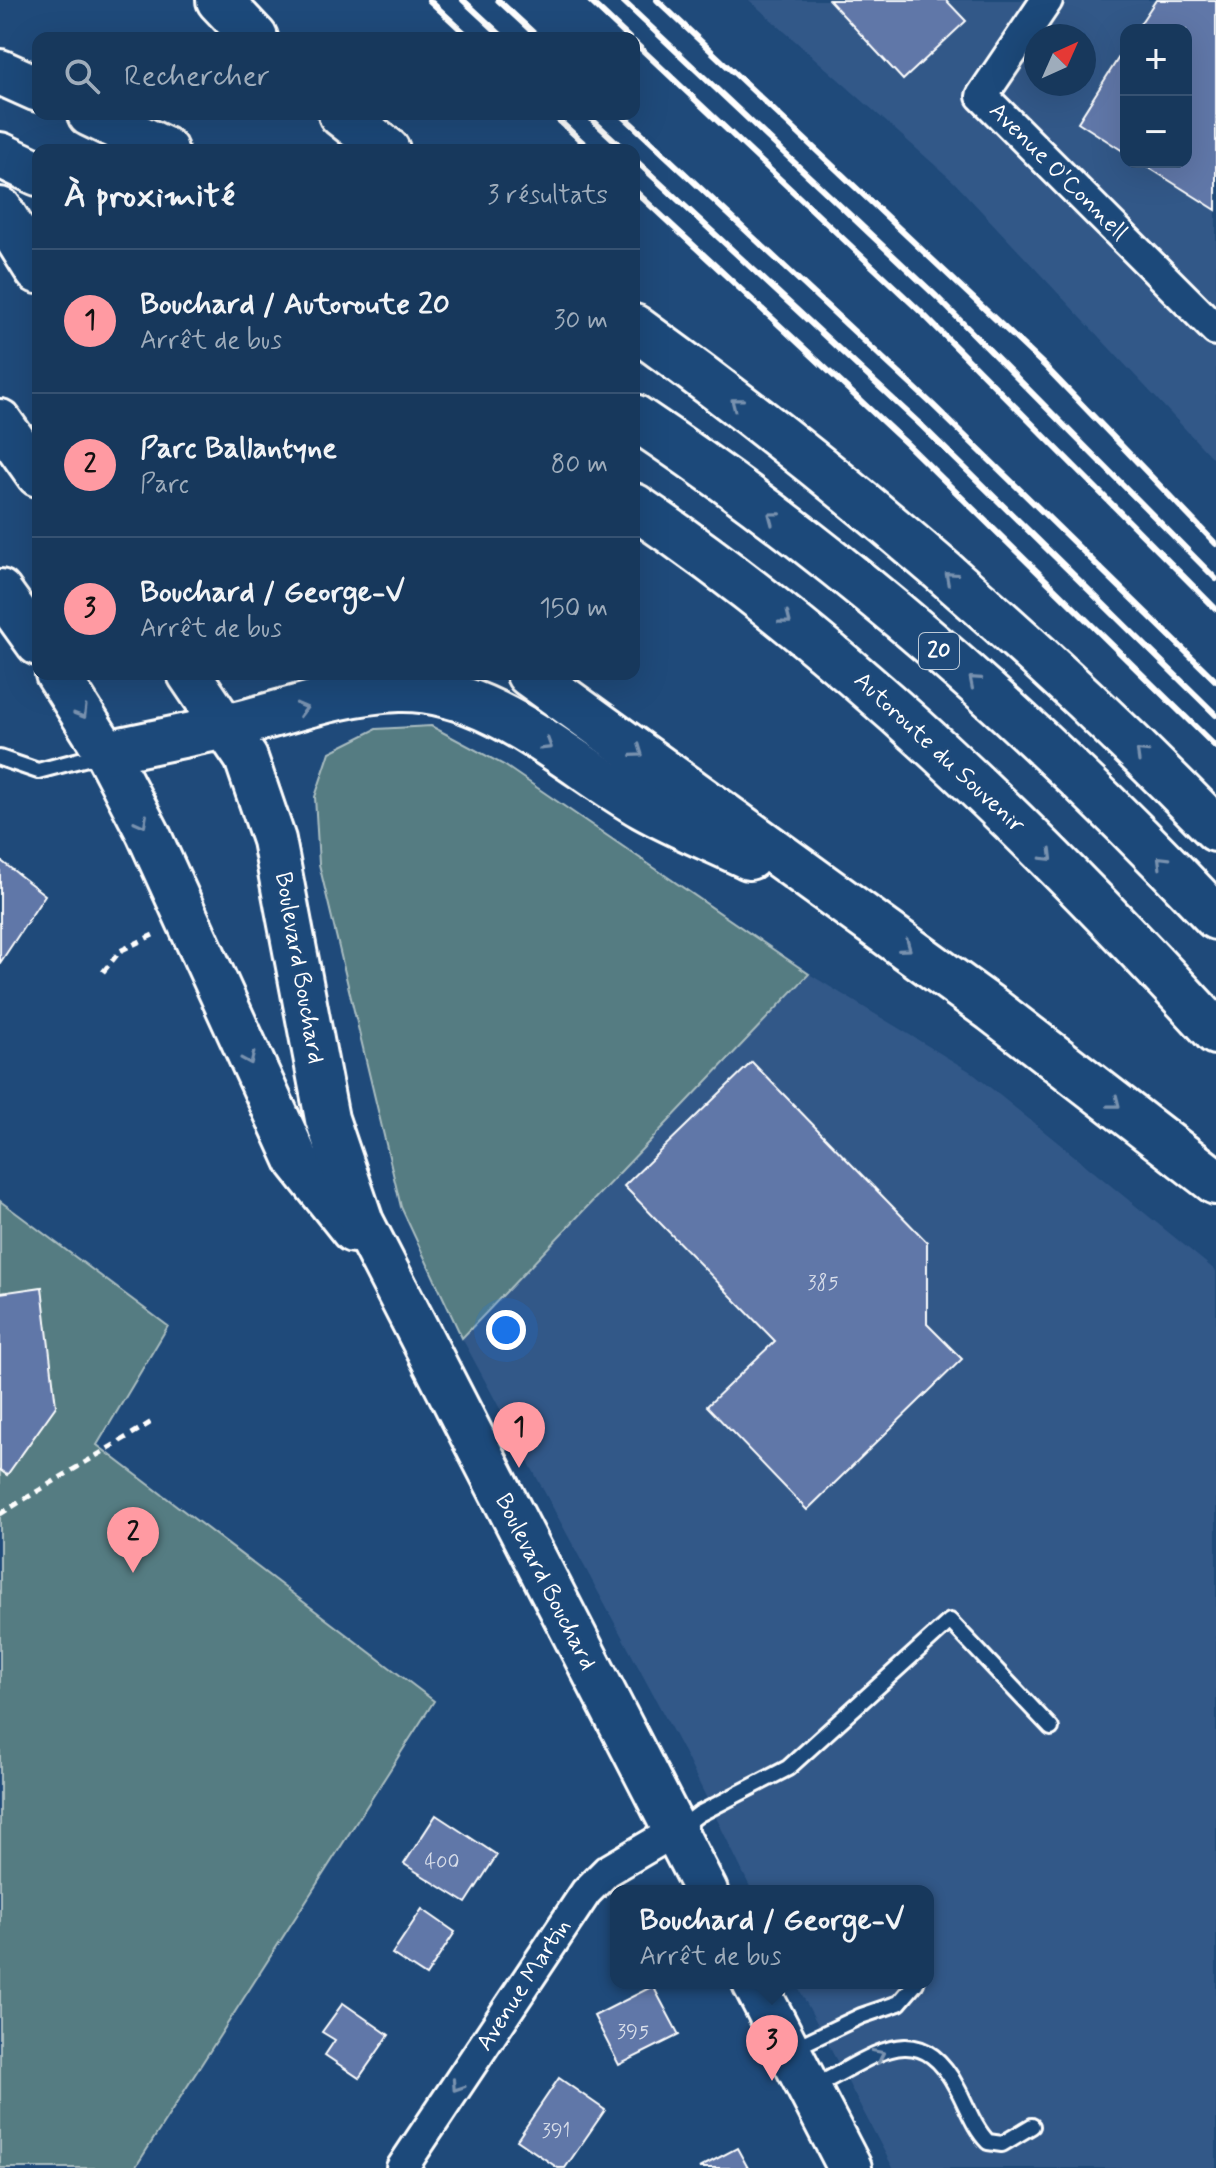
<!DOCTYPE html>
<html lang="fr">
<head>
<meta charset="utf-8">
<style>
  body { margin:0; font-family:Mynerve,sans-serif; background:#244365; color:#f1f3f6 }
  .controls { position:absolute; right:24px; top:24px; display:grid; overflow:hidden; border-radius:16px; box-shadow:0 8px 32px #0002 }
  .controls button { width:72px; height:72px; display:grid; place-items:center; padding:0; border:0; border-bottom:2px solid #365272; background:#17385c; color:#f1f3f6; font:40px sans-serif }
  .compass { position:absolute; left:1024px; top:24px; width:72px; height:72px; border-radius:50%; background:#17385c; box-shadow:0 8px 32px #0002; rotate:45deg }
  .you { position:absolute; left:506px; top:1330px; width:28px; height:28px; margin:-20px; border:6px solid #fff; border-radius:50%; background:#1a73e8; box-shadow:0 0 0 12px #1a73e833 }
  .badge { display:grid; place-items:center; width:52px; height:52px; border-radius:50%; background:#ff9aa2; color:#111; font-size:26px; font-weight:700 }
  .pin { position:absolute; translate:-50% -66px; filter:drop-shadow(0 2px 4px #0008) }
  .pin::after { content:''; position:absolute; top:42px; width:28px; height:24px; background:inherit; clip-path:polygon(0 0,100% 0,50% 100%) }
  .popup { position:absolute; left:610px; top:1885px; width:324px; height:104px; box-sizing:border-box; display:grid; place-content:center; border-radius:16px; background:#17385c; filter:drop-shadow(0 2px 6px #0005); font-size:26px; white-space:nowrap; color:#9eacbb }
  .popup b { font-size:30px; color:#f1f3f6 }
  .popup::after { content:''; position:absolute; left:50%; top:100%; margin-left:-16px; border:16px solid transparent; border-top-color:#17385c }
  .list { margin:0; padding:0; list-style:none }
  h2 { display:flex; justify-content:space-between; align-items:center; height:104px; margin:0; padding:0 32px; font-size:34px }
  h2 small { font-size:26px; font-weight:400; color:#9eacbb }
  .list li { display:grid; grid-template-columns:52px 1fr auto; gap:24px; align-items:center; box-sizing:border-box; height:144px; padding:0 32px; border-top:2px solid #365272 }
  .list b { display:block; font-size:30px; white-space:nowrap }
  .list p { margin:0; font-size:26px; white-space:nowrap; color:#9eacbb }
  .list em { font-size:26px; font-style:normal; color:#9eacbb }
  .icon { flex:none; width:44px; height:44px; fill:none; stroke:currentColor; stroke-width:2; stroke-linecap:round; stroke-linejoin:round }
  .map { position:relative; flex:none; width:1216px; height:2168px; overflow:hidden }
  .search { position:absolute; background:#17385c; box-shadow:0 8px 32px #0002; left:32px; top:32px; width:608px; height:88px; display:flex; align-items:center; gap:20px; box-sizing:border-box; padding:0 28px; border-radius:16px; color:#9eacbb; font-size:30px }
  .panel { position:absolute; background:#17385c; box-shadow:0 8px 32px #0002; left:32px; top:144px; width:608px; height:536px; border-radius:16px }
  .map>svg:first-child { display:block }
  .built { fill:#325888; fill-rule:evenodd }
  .green { fill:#547b82; stroke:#aabdc0; stroke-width:2 }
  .building { fill:#6077a8; stroke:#fff; stroke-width:2 }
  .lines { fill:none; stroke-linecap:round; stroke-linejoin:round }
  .service-casing { stroke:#fff; stroke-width:20 }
  .minor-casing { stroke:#fff; stroke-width:36 }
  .secondary-casing { stroke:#fff; stroke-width:48 }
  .motorway-casing { stroke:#fff; stroke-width:50 }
  .path { stroke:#fff; stroke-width:5; stroke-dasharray:8 6; stroke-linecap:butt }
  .service { stroke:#1f4a7a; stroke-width:14 }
  .minor { stroke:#1f4a7a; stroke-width:30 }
  .secondary { stroke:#1f4a7a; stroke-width:42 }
  .motorway { stroke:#1f4a7a; stroke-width:44 }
  .rail { stroke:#fff; stroke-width:6 }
  .oneway { stroke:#7992af }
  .labels { text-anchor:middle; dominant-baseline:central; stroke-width:6; stroke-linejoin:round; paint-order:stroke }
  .number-label { font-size:20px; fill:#d7dde9 }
  .shield { fill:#1f4a7a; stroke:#bcc9d7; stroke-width:2 }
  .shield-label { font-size:22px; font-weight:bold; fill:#fff }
  .street-label { font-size:24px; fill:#fff; stroke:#1f4a7a }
</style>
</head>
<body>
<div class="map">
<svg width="1216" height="2168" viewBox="0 0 1216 2168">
  <rect width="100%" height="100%" fill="#1f4a7a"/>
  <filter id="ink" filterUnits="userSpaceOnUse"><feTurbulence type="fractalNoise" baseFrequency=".0125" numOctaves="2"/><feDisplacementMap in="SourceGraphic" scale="16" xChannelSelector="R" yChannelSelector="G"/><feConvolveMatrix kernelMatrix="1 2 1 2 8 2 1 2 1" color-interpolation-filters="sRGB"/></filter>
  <g filter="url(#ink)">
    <g class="built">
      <path d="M749 0H1216V462L954 182ZM1126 30H1186V162H1126ZM1036 36H1084V84H1036Z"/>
      <path d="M809 974 971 1072 1216 1271V2168H893L796 1983H928V1891H752L686 1756 462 1338Z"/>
    </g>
    <g class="green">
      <path d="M431 726 504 765 809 974 462 1338 401 1207 319 864 315 797 330 752 376 729Z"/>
      <path d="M0 1201 168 1326 97 1445 434 1701 135 2168H0Z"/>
    </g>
    <g class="building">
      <path d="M829 0H946L966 21 903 80Z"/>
      <path d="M1156 0H1216V210L1140 162H1186V30H1136Z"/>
      <path d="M1126 46V153L1078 122Z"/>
      <path d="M0 860 45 895 0 963Z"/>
      <path d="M752 1062 927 1242V1324L962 1359 807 1510 707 1406 775 1341 624 1186Z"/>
      <path d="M42 1287 56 1406 7 1475 0 1470V1293Z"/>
      <path d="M436 1815 497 1855 466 1903 404 1864Z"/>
      <path d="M422 1909 455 1932 426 1976 392 1954Z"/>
      <path d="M653 1986 679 2035 619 2065 594 2016Z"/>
      <path d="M343 2003 389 2035 359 2078 325 2055 335 2040 322 2032Z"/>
      <path d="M559 2078 605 2110 565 2168H558L517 2140Z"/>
      <path d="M737 2148 748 2168H699Z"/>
    </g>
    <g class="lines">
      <defs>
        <g id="service">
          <path d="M0 758 38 771 102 754"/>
          <path d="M679 1829 699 1814 788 1768 950 1621 1051 1728"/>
          <path d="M792 2049 861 2016 899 2003 916 1983"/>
          <path d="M813 2087C870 2060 918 2012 957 2088 967 2106 974 2128 988 2142L1002 2144 1032 2126"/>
        </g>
        <g id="minor">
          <path d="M1047 0 982 96 1216 330"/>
          <path d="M402 2168 586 1892 607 1871 675 1831"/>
        </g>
        <g id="secondary">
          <path d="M0 421 38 475"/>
          <path d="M0 591 38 644"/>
          <path d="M57 674 106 752 148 833 298 1162 353 1231"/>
          <path d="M189 674 246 758 274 840 327 1119 362 1222 706 1891"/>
          <path d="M106 752 226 727"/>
          <path d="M754 1983 850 2168"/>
        </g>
        <g id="motorway">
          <path d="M219 0 255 38"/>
          <path d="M0 72 38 89"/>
          <path d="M90 114 165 150"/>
          <path d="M341 114 387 150"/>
          <path d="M0 155 38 173"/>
          <path d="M0 210 38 271"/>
          <path d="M634 327C842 477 1037 645 1216 829"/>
          <path d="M634 417C847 559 1041 731 1216 917"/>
          <path d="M634 506C851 653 1039 839 1216 1032"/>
          <path d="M529 674 993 1010 1216 1182"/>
          <path d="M226 727C282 714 341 691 399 689 491 687 569 764 644 807 678 826 714 840 749 857"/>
        </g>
      </defs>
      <use href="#service" class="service-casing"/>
      <use href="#minor" class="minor-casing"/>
      <use href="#secondary" class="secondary-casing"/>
      <use href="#motorway" class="motorway-casing"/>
      <g class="path">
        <path d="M103 972 120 951 153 935"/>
        <path d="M0 1514 155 1420"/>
      </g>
      <use href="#service" class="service"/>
      <use href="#minor" class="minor"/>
      <use href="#secondary" class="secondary"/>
      <use href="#motorway" class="motorway"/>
      <g class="rail">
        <path d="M429 0 470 38"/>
        <path d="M463 0 504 38"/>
        <path d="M498 0 539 38"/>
        <path d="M589 0 629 38"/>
        <path d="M622 0 937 297 1216 579"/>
        <path d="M657 0 1044 365 1216 544"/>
        <path d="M634 42 922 313 1216 609"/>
        <path d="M552 114 591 150"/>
        <path d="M586 114 625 150"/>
        <path d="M621 114 933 405 1216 681"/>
        <path d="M634 159 922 426 1216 715"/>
        <path d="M634 190 907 444 1216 747"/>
      </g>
    </g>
    <defs><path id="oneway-chevron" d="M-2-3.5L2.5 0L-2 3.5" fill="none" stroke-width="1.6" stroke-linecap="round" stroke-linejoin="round" transform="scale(2)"/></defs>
    <g class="oneway">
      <use href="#oneway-chevron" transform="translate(736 403) rotate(-142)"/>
      <use href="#oneway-chevron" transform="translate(773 517) rotate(-143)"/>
      <use href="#oneway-chevron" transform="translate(950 577) rotate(-138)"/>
      <use href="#oneway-chevron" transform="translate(786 619) rotate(38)"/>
      <use href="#oneway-chevron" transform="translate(974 681) rotate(-139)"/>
      <use href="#oneway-chevron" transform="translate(302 709) rotate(-14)"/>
      <use href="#oneway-chevron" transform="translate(82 713) rotate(59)"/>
      <use href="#oneway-chevron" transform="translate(547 745) rotate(32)"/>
      <use href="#oneway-chevron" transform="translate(638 752) rotate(35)"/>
      <use href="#oneway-chevron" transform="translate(1141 754) rotate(-136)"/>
      <use href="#oneway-chevron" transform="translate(142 822) rotate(62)"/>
      <use href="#oneway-chevron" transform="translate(1048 856) rotate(45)"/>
      <use href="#oneway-chevron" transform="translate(1162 861) rotate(-135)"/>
      <use href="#oneway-chevron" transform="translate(906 947) rotate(36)"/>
      <use href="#oneway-chevron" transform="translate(249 1059) rotate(66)"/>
      <use href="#oneway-chevron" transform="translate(1115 1103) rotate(38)"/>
      <use href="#oneway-chevron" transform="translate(879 2055) rotate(-26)"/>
      <use href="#oneway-chevron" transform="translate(457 2086) rotate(124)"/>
    </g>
  </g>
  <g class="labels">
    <g class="number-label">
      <text x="823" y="1283">385</text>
      <text x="442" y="1862">400</text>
      <text x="633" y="2032">395</text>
      <text x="556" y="2131">391</text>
    </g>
    <rect class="shield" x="919" y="633" width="40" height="36" rx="6"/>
    <g class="shield-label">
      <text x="939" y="651">20</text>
    </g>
    <g class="street-label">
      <text transform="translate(1058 172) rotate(45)">Avenue O'Connell</text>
      <text transform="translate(939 753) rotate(43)">Autoroute du Souvenir</text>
      <text transform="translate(299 968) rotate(80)">Boulevard Bouchard</text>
      <text transform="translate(545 1582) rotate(63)">Boulevard Bouchard</text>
      <text transform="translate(524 1985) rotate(-57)">Avenue Martin</text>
    </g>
  </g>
</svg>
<div class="controls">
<button>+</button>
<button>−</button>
</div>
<svg class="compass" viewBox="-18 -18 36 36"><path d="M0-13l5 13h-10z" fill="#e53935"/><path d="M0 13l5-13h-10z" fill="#9eacbb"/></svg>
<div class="you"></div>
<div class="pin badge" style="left:519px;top:1468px">1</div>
<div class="pin badge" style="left:133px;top:1573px">2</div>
<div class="pin badge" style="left:772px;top:2081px">3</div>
<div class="popup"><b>Bouchard / George-V</b>Arrêt de bus</div>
<div class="search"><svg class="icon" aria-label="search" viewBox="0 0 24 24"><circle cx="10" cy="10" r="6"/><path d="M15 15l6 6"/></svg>Rechercher</div>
<section class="panel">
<h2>À proximité<small>3 résultats</small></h2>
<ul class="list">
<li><span class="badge">1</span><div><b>Bouchard / Autoroute 20</b><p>Arrêt de bus</p></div><em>30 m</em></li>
<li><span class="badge">2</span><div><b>Parc Ballantyne</b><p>Parc</p></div><em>80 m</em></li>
<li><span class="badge">3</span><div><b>Bouchard / George-V</b><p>Arrêt de bus</p></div><em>150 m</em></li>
</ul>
</section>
</div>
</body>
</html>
